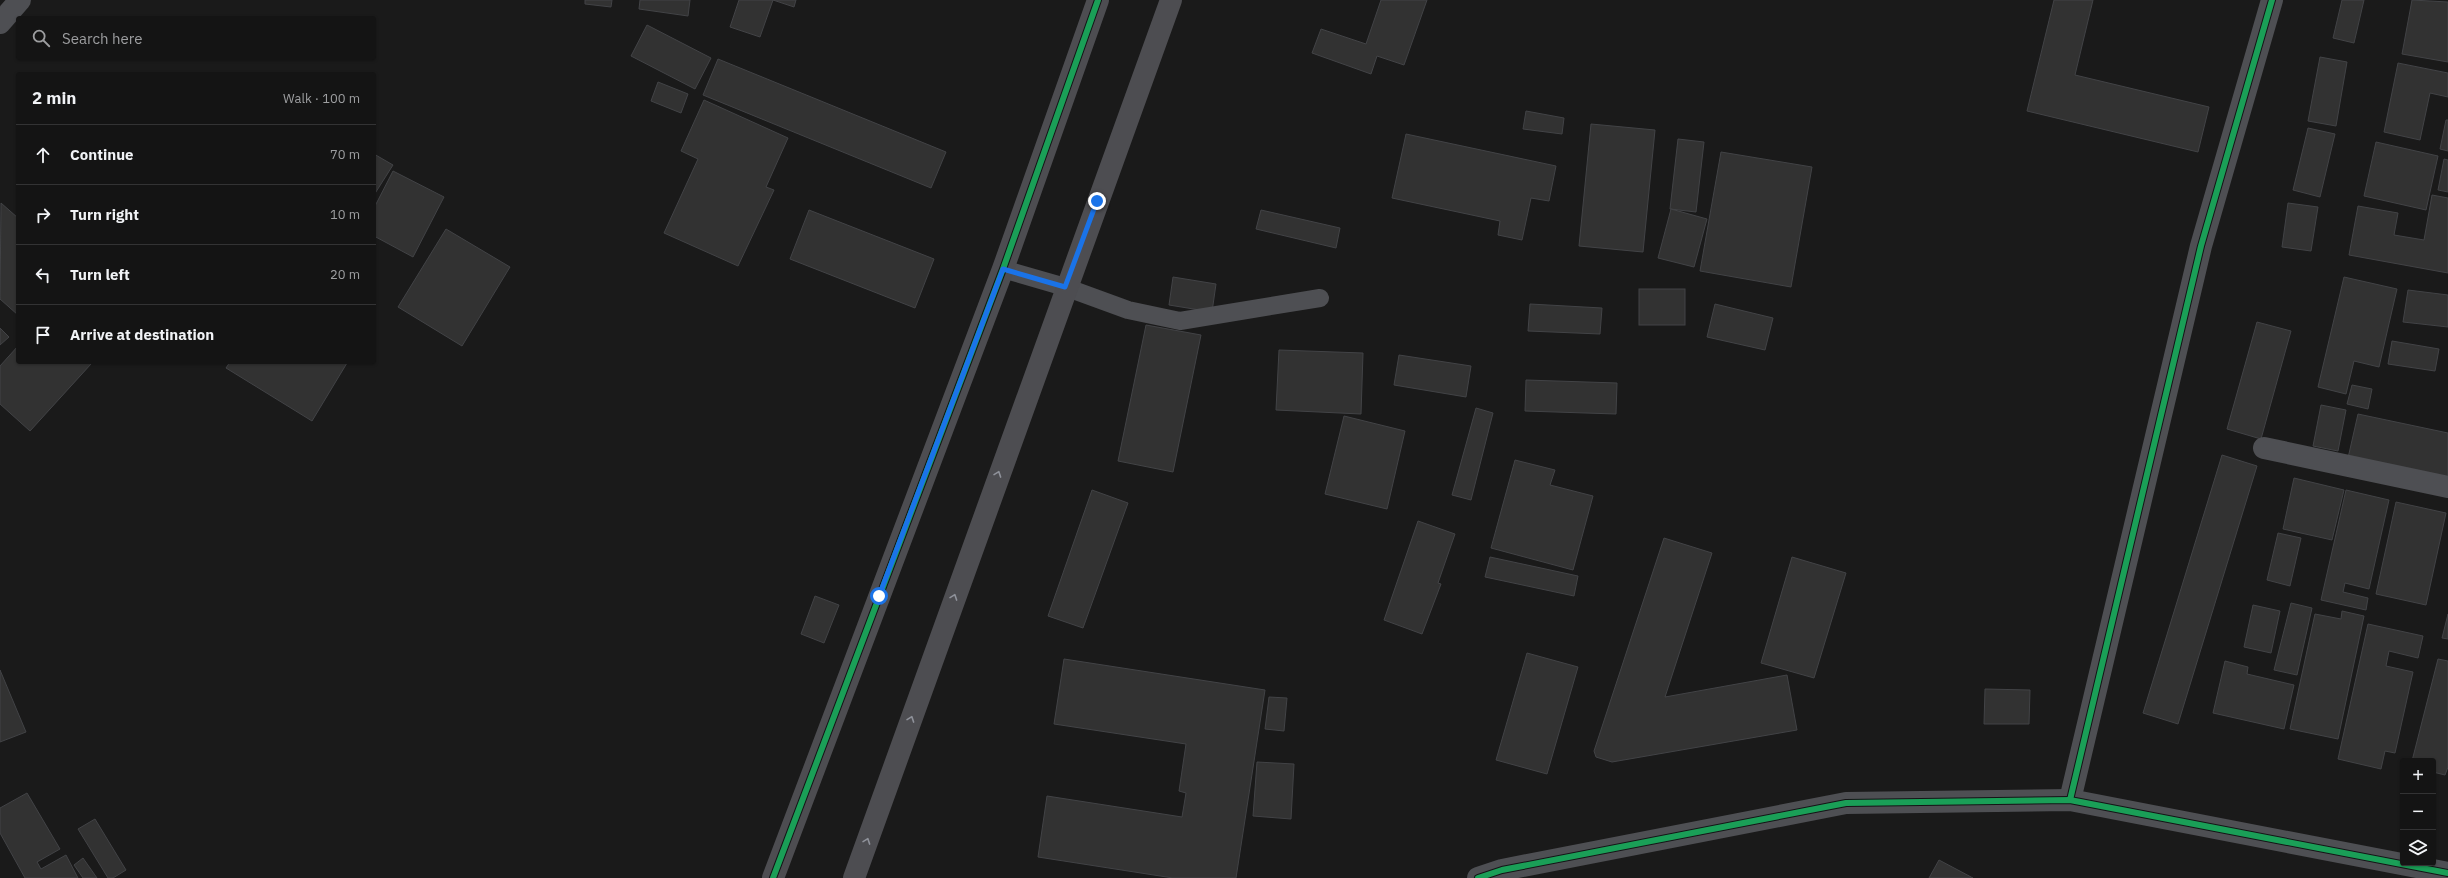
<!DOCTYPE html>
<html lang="en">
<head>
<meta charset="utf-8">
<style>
  body { margin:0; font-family:"IBM Plex Sans",sans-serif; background:#1d1d1d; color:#f1f3f6 }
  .controls { position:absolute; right:12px; bottom:12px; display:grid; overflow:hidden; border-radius:4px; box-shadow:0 1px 3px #0004 }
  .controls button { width:36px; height:36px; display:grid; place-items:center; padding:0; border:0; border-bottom:1px solid #333334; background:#141414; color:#f1f3f6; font:20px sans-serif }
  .stop { position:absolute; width:12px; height:12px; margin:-9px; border:3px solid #1a73e8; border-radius:50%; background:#fff }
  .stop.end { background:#1a73e8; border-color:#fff; box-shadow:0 1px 4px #0008 }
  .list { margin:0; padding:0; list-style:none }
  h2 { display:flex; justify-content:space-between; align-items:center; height:52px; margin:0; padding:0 16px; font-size:17px }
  h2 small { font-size:13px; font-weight:400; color:#9d9ea0 }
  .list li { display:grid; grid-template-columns:26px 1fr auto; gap:12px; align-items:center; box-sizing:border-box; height:60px; padding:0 16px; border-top:1px solid #333334 }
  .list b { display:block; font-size:15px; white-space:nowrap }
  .list em { font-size:13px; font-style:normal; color:#9d9ea0 }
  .icon { flex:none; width:22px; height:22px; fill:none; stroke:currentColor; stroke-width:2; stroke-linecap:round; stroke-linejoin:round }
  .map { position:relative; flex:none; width:2448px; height:878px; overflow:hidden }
  .search { position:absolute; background:#141414; box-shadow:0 1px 3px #0004; left:16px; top:16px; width:360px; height:44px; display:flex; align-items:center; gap:10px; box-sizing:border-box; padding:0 14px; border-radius:4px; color:#9d9ea0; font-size:15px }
  .panel { position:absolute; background:#141414; box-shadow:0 1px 3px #0004; left:16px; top:72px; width:360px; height:292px; border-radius:4px }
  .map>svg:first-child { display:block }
  .building { fill:#323232; stroke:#424346 }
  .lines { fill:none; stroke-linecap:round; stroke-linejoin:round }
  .lane { stroke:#4e4f53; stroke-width:18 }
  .street { stroke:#4e4f53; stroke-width:22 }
  .secondary { stroke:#4d4d51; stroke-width:22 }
  .cycleway-casing { stroke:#141416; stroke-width:8 }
  .cycleway { stroke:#1a9f57; stroke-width:6 }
  .oneway { stroke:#8f929a }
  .route { stroke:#1a73e8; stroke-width:5 }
</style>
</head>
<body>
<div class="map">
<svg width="2448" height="878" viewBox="0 0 2448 878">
  <rect width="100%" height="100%" fill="#1a1a1a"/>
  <g class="building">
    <path d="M585 0H612L611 7 585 4Z"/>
    <path d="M640 0H690L688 16 639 9Z"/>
    <path d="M739 0H773L760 37 730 27Z"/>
    <path d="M773 0H796L794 7Z"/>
    <path d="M1381 0H1427L1404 65 1377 56 1371 74 1312 53 1321 29 1366 44Z"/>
    <path d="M2054 0H2093L2075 75 2209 107 2198 152 2027 111Z"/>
    <path d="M2342 0H2364L2354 43 2333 38Z"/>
    <path d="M2412 0 2448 2V62L2402 54Z"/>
    <path d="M647 25 711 58 695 89 631 56Z"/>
    <path d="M2320 57 2347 62 2336 126 2308 121Z"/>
    <path d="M718 59 946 152 931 188 703 95Z"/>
    <path d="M2398 63 2448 73V97L2430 93 2420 140 2384 132Z"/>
    <path d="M658 82 688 94 681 113 651 101Z"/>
    <path d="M704 100 788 138 766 187 774 190 738 266 664 233 698 159 681 151Z"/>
    <path d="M1526 111 1564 118 1562 134 1523 129Z"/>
    <path d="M2446 120H2448V151L2440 149Z"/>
    <path d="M1591 124 1655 130 1643 252 1579 246Z"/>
    <path d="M2308 128 2335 134 2320 197 2293 190Z"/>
    <path d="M1406 134 1556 166 1549 201 1531 198 1522 240 1498 235 1500 221 1392 198Z"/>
    <path d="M1678 139 1704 142 1696 212 1670 209Z"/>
    <path d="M2376 142 2438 156 2426 210 2364 196Z"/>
    <path d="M1721 152 1812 167 1791 287 1700 271Z"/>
    <path d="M374 154 393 165 374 195Z"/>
    <path d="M2444 159 2448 160V192L2438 190Z"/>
    <path d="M393 171 444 197 413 257 374 236V208Z"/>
    <path d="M2432 195 2448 198V273L2349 255 2358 206 2398 213 2394 235 2424 240Z"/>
    <path d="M1 203 18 218V315L0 299Z"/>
    <path d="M2288 203 2318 207 2311 251 2282 247Z"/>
    <path d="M1671 209 1707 219 1694 267 1658 258Z"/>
    <path d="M809 210 934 259 915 308 790 259Z"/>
    <path d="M1261 210 1340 228 1336 248 1256 229Z"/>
    <path d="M446 229 510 267 462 346 398 307Z"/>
    <path d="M1173 277 1216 284 1212 312 1169 305Z"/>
    <path d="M2344 277 2397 289 2379 367 2354 361 2346 394 2318 387Z"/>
    <rect x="1639" y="289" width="46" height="36"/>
    <path d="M2408 290 2448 295V327L2403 322Z"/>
    <path d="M1530 304 1602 308 1600 334 1528 331Z"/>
    <path d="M1715 304 1773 318 1765 350 1707 337Z"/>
    <path d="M2257 322 2291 331 2261 439 2227 429Z"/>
    <path d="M1146 325 1201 335 1173 472 1118 461Z"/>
    <path d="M0 328 9 337 0 345Z"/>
    <path d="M2392 341 2439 349 2435 371 2388 364Z"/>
    <path d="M18 346V362H89L91 364 30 431 0 404V366Z"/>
    <path d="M1279 350 1363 353 1361 414 1276 410Z"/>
    <path d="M1399 355 1471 366 1466 397 1394 385Z"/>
    <path d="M230 362H345L347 363 312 421 226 368Z"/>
    <path d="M1526 380 1617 383 1616 414 1525 411Z"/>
    <path d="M2352 385 2372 389 2368 409 2347 404Z"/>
    <path d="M2321 405 2346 410 2338 451 2313 446Z"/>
    <path d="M1476 408 1493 413 1471 500 1452 495Z"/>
    <path d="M2358 414 2448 433V480L2348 458Z"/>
    <path d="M1344 416 1405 431 1387 509 1325 494Z"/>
    <path d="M2222 455 2257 466 2178 724 2143 713Z"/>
    <path d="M1515 460 1555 470 1550 485 1593 496 1573 570 1491 548Z"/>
    <path d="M2294 478 2344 490 2332 540 2283 529Z"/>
    <path d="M1092 490 1128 503 1083 628 1048 616Z"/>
    <path d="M2346 490 2389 500 2369 589 2345 583 2343 592 2368 598 2366 610 2321 600Z"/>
    <path d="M2396 502 2446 513 2426 605 2376 594Z"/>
    <path d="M1418 521 1455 534 1438 583 1441 584 1422 634 1384 620Z"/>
    <path d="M2278 533 2301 538 2290 586 2267 580Z"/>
    <path d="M1664 538 1712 553 1665 697 1787 675 1797 730 1612 762 1596 757 1594 751Z"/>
    <path d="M1490 557 1578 576 1574 596 1485 577Z"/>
    <path d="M1792 557 1846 573 1814 678 1761 663Z"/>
    <path d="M815 596 839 605 824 643 801 634Z"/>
    <path d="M2291 603 2312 608 2297 675 2274 670Z"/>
    <path d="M2253 605 2280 611 2271 653 2244 647Z"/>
    <path d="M2342 611 2364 616 2338 739 2290 729 2315 614 2341 619Z"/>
    <path d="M2448 614V639L2442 638Z"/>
    <path d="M2368 624 2423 636 2418 658 2389 651 2386 666 2413 672 2395 753 2385 751 2381 769 2338 759Z"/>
    <path d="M1527 653 1578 667 1547 774 1496 760Z"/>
    <path d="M1064 659 1265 690 1236 878H1173L1038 857 1047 796 1182 817 1186 793 1179 791 1186 744 1054 724Z"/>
    <path d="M2438 659 2448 661V767L2445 775 2433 772V761H2412Z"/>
    <path d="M2225 661 2248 667 2247 674 2294 685 2284 729 2213 713Z"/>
    <path d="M0 670 26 732 0 742Z"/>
    <path d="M1985 689 2030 690 2029 724H1984Z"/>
    <path d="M1269 697 1287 698 1284 731 1265 729Z"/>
    <path d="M1257 762 1294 764 1291 819 1253 816Z"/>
    <path d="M27 793 60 849 37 862 41 869 66 855 78 878H25L0 833V808Z"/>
    <path d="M95 819 126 870 113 878H108L78 829Z"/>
    <path d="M83 858 97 878H83L74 865Z"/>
    <path d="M1939 860 1973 878H1929Z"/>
  </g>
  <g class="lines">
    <path class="lane" d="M1003 269 1065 287 1128 310 1180 321 1320 298"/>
    <g class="street">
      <path d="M0 23 20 0"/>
      <path d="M2264 448 2448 487"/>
      <path d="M2070 800 2201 246 2272 0"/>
      <path d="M1478 878 1502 870 1846 803 2070 800 2448 873"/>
    </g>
    <g class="secondary">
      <path d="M773 878 1003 269 1098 0"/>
      <path d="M854 878 1171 0"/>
    </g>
    <defs>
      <g id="cycleway">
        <path d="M2070 800 2201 246 2272 0"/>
        <path d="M773 878 1003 269 1098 0"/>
        <path d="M1478 878 1502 870 1846 803 2070 800 2448 873"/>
      </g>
    </defs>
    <use href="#cycleway" class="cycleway-casing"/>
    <use href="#cycleway" class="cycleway"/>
  </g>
  <defs><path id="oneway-chevron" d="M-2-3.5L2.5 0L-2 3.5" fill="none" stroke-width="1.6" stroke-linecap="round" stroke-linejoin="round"/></defs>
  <g class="oneway">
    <use href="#oneway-chevron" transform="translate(998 474) rotate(-70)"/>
    <use href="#oneway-chevron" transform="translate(954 597) rotate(-70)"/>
    <use href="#oneway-chevron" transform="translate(911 719) rotate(-70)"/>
    <use href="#oneway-chevron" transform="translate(867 841) rotate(-70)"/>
  </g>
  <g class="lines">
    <path class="route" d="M879 596 1003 269 1065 287 1097 201"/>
  </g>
</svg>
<div class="controls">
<button>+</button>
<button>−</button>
<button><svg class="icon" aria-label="layers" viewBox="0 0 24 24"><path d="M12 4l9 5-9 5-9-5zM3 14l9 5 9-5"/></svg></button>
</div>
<div class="stop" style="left:879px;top:596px"></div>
<div class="stop end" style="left:1097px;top:201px"></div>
<div class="search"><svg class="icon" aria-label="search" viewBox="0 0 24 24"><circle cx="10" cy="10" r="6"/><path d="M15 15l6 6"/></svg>Search here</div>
<section class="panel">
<h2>2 min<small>Walk · 100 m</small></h2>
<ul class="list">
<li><svg class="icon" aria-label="ahead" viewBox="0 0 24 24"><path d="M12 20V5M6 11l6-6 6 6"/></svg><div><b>Continue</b></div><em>70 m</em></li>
<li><svg class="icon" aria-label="right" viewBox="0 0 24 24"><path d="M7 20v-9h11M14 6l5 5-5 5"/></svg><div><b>Turn right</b></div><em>10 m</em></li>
<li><svg class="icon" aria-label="left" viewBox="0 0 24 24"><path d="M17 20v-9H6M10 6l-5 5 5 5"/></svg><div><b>Turn left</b></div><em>20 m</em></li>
<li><svg class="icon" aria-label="arrive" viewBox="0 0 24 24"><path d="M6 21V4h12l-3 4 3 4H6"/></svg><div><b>Arrive at destination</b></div></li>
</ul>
</section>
</div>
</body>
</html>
